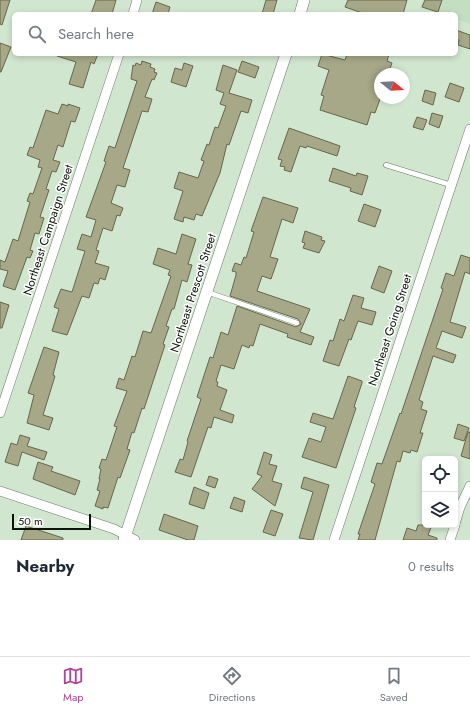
<!DOCTYPE html>
<html lang="en">
<head>
<meta charset="utf-8">
<style>
  body { margin:0; font-family:Jost,sans-serif; background:#f6f6f7; color:#1f2937 }
  .controls { position:absolute; right:12px; bottom:12px; display:grid; overflow:hidden; border-radius:6px; box-shadow:0 2px 6px #0003 }
  .controls button { width:36px; height:36px; display:grid; place-items:center; padding:0; border:0; border-bottom:1px solid #e0e1e3; background:#fff; color:#1f2937; font:20px sans-serif }
  .compass { position:absolute; left:374px; top:68px; width:36px; height:36px; border-radius:50%; background:#fff; box-shadow:0 2px 6px #0003; rotate:108deg }
  .scale { position:absolute; left:12px; bottom:10px; width:79px; box-sizing:border-box; padding-left:4px; border:2px solid #0c130b; border-top:0; font-size:11px; line-height:14px; white-space:nowrap; color:#0c130b; -webkit-text-stroke:3px #fff; paint-order:stroke }
  .list { margin:0; padding:0; list-style:none }
  h2 { display:flex; justify-content:space-between; align-items:center; height:52px; margin:0; padding:0 16px; font-size:17px }
  h2 small { font-size:13px; font-weight:400; color:#747a83 }
  .icon { flex:none; width:22px; height:22px; fill:none; stroke:currentColor; stroke-width:2; stroke-linecap:round; stroke-linejoin:round }
  .map { position:relative; flex:none; width:470px; height:540px; overflow:hidden }
  .search { position:absolute; background:#fff; box-shadow:0 2px 6px #0003; left:12px; right:12px; top:12px; height:44px; display:flex; align-items:center; gap:10px; box-sizing:border-box; padding:0 14px; border-radius:6px; color:#747a83; font-size:15px }
  .sheet { height:116px; background:#fff }
  nav { display:flex; justify-content:space-around; align-items:center; box-sizing:border-box; height:56px; border-top:1px solid #e0e1e3; background:#fff; font-size:11px; color:#747a83 }
  nav a { display:grid; justify-items:center; gap:2px }
  nav .on { color:#b2409b }
  .map>svg:first-child { display:block }
  .built { fill:#c3dec1 }
  .building { fill:#a7a888; stroke:#66674d }
  .lines { fill:none; stroke-linecap:round; stroke-linejoin:round }
  .service-casing { stroke:#687b67; stroke-width:5.5 }
  .minor-casing { stroke:#687b67; stroke-width:10 }
  .tertiary-casing { stroke:#687b67; stroke-width:12 }
  .service { stroke:#fff; stroke-width:4.5 }
  .minor { stroke:#fff; stroke-width:9 }
  .tertiary { stroke:#fff; stroke-width:11 }
  .labels { text-anchor:middle; dominant-baseline:central; stroke-width:3; stroke-linejoin:round; paint-order:stroke }
  .street-label { font-size:12px; fill:#0c130b; stroke:#fff }
</style>
</head>
<body>
<div class="map">
<svg width="470" height="540" viewBox="0 0 470 540">
  <rect width="100%" height="100%" fill="#d1e6cf"/>
  <path class="built" d="M423 0H470V24L456 19V14H440L420 8Z"/>
  <g class="building">
    <path d="M0 0H10L2 25 0 24Z"/>
    <path d="M96 0H116L112 14H91Z"/>
    <path d="M266 0H277L273 14H262Z"/>
    <path d="M348 0H407L403 14H365L345 7Z"/>
    <path d="M425 0H442L438 12 422 7Z"/>
    <path d="M156 2 170 7 168 14H152Z"/>
    <path d="M456 30 470 35V49L458 45 459 40 456 39Z"/>
    <path d="M0 43 11 47 1 72H0Z"/>
    <path d="M57 54H98L94 64 91 62 83 88 69 84 76 62 57 56Z"/>
    <path d="M322 54 345 60 347 54H389L387 61 392 63 388 74H380V99L375 113 371 112 367 125 320 110 324 96 321 95 329 70 318 66Z"/>
    <path d="M142 61 151 64 150 67 155 69 154 72 157 73 154 80 152 79 145 97 152 99 148 112 142 111 123 168 130 170 125 187 117 185 111 203 123 208 120 216 117 215 112 231 103 228 96 250 99 251 95 263 109 267 105 280 100 278 98 284 94 283 89 298 82 296 67 335 52 331 59 309 54 307 61 289 72 292 85 251 77 249 82 234 91 237 96 220 86 217 106 162 104 161 109 146 115 148 137 81 131 79 133 65 135 66 136 63 141 65Z"/>
    <path d="M242 61 259 67 255 78 238 72Z"/>
    <path d="M184 63 193 66 186 87 171 82 175 68 182 70Z"/>
    <path d="M223 65 237 70 229 93 252 100 248 113 241 111 229 145 227 144 220 173 202 216 196 214 194 220 184 217 183 222 174 219 183 191 174 188 179 172 198 178 204 161 201 160 207 144 209 145 215 127 218 128 226 106 220 104 224 93 216 90Z"/>
    <path d="M450 83 464 88 459 102 445 97Z"/>
    <path d="M425 90 436 93 433 105 422 101Z"/>
    <path d="M62 104 68 106V104L80 108 75 122 71 121 63 147 58 145 53 160 60 162 56 172 52 171 46 189 49 190 40 217 44 218 39 234 35 233 30 250 33 251 30 258 27 257 15 290 3 286 8 271 0 269V260L5 262 13 239 18 241 30 202 27 201 30 193 33 194 42 168 38 167 40 160 27 155 30 147 33 148 46 110 58 114Z"/>
    <path d="M432 113 443 116 439 128 429 124Z"/>
    <path d="M417 117 427 120 423 130 413 127Z"/>
    <path d="M289 128 340 146 337 156 307 146 306 148 300 146 291 172 284 170 285 167 280 166 282 160 278 159Z"/>
    <path d="M333 168 356 176 357 173 368 176 362 195 350 191 351 188 329 181Z"/>
    <path d="M263 197 298 208 293 223 282 219 270 257 278 259 271 279 262 276 257 291 310 309 300 332 314 337 311 345 287 337 288 334 260 324 253 346 250 345 249 348 242 345 234 369 221 365 216 381 218 382 217 386 227 390 220 410 234 415 232 423 214 417 211 428 208 427 191 477 175 472 180 459 183 460 188 442 187 441 201 399 197 397 210 357 213 358 221 332 228 335 237 306 296 327 301 324 298 319 230 296 236 275V272L232 271 235 263 241 265 244 257 246 258 254 232 251 231Z"/>
    <path d="M364 204 381 210 375 227 358 221Z"/>
    <path d="M305 231 322 237 321 240 325 241 319 253 303 248 305 243 302 242Z"/>
    <path d="M182 234 196 239 188 264 192 265 187 282 182 280 174 309H172L166 326 169 327 163 344 165 345 144 409 142 408 134 433 132 432 127 449 130 450 120 478 118 477 108 508 103 507V509L95 506 100 491 97 490 100 479H99L101 469 99 468 102 459 106 460 117 427 114 426 127 391 116 388 119 378 124 380 132 356 135 357 143 331 151 333 171 276 168 275 170 270 153 264 158 248 176 254Z"/>
    <path d="M461 255 470 258V274L465 272 450 322 466 327 462 338 442 331 436 348 456 355 453 363 433 356 419 400 423 402 421 409 427 411 420 433H423L417 452 411 450 410 453 403 451 400 462 397 461 375 540H358L360 534H358L375 484 371 482 377 463 382 464 400 413 401 414 443 289 441 288 446 273 454 276Z"/>
    <path d="M379 266 392 271 384 293 371 288Z"/>
    <path d="M353 295 364 298 361 308 376 312 372 325 358 321 351 340 349 339 339 366 323 361 330 340 333 341 340 319 344 321Z"/>
    <path d="M0 302 9 305 2 328H0Z"/>
    <path d="M44 347 59 352 53 375 55 376 43 415 53 418 49 430 27 423 34 395 28 393Z"/>
    <path d="M348 376 362 381V383L354 407 356 408 336 468 302 457 309 438 321 442 326 427 310 422 313 413 333 419Z"/>
    <path d="M458 424 469 428 464 441 454 438Z"/>
    <path d="M468 432H470V459L461 456Z"/>
    <path d="M20 435 30 438 27 446 47 452 44 460 22 452 18 466 5 462 11 443 17 445Z"/>
    <path d="M264 452 272 455 269 464 277 466 272 481 282 484 275 506 252 489 262 476 257 474Z"/>
    <path d="M38 462 53 467 51 471 80 481 75 495 33 479Z"/>
    <path d="M209 476 218 479 215 488 206 485Z"/>
    <path d="M304 477 329 485 313 540 299 538 313 492 301 488Z"/>
    <path d="M194 487 209 493 204 509 189 504Z"/>
    <path d="M234 497 245 501 242 512 230 508Z"/>
    <path d="M271 510 283 514 275 536 263 532Z"/>
    <path d="M164 514 198 526 194 540H188L159 530Z"/>
    <path d="M418 525H432L428 535 437 538V540H403L407 528 416 531Z"/>
    <path d="M26 526 63 538V540H21Z"/>
  </g>
  <g class="lines">
    <defs>
      <g id="service">
        <path d="M386 165 451 185"/>
        <path d="M207 292 297 323"/>
      </g>
      <g id="minor">
        <path d="M133 14 137 0"/>
        <path d="M0 413 119 54"/>
        <path d="M0 491 114 529 135 540"/>
        <path d="M455 524 460 507 470 486"/>
        <path d="M334 540 470 129"/>
        <path d="M450 540 455 525"/>
      </g>
      <g id="tertiary">
        <path d="M300 14 304 0"/>
        <path d="M124 540 286 54"/>
      </g>
    </defs>
    <use href="#service" class="service-casing"/>
    <use href="#minor" class="minor-casing"/>
    <use href="#tertiary" class="tertiary-casing"/>
    <use href="#service" class="service"/>
    <use href="#minor" class="minor"/>
    <use href="#tertiary" class="tertiary"/>
  </g>
  <g class="labels">
    <g class="street-label">
      <text transform="translate(48 230) rotate(-72)">Northeast Campaign Street</text>
      <text transform="translate(193 293) rotate(-72)">Northeast Prescott Street</text>
      <text transform="translate(390 330) rotate(-72)">Northeast Going Street</text>
    </g>
  </g>
</svg>
<div class="controls">
<button><svg class="icon" aria-label="locate" viewBox="0 0 24 24"><circle cx="12" cy="12" r="6"/><path d="M12 2v4M12 18v4M2 12h4M18 12h4"/></svg></button>
<button><svg class="icon" aria-label="layers" viewBox="0 0 24 24"><path d="M12 4l9 5-9 5-9-5zM3 14l9 5 9-5"/></svg></button>
</div>
<svg class="compass" viewBox="-18 -18 36 36"><path d="M0-13l5 13h-10z" fill="#e53935"/><path d="M0 13l5-13h-10z" fill="#747a83"/></svg>
<div class="scale">50 m</div>
<div class="search"><svg class="icon" aria-label="search" viewBox="0 0 24 24"><circle cx="10" cy="10" r="6"/><path d="M15 15l6 6"/></svg>Search here</div>
</div>
<section class="sheet">
<h2>Nearby<small>0 results</small></h2>
<ul class="list">
</ul>
</section>
<nav>
<a class="on"><svg class="icon" aria-label="map" viewBox="0 0 24 24"><path d="M3 6l6-2 6 2 6-2v14l-6 2-6-2-6 2zM9 4v14M15 6v14"/></svg>Map</a>
<a><svg class="icon" aria-label="directions" viewBox="0 0 24 24"><path d="M12 3l9 9-9 9-9-9zM9 14v-3h6M13 9l2 2-2 2"/></svg>Directions</a>
<a><svg class="icon" aria-label="saved" viewBox="0 0 24 24"><path d="M7 4h10v16l-5-4-5 4z"/></svg>Saved</a>
</nav>
</body>
</html>
